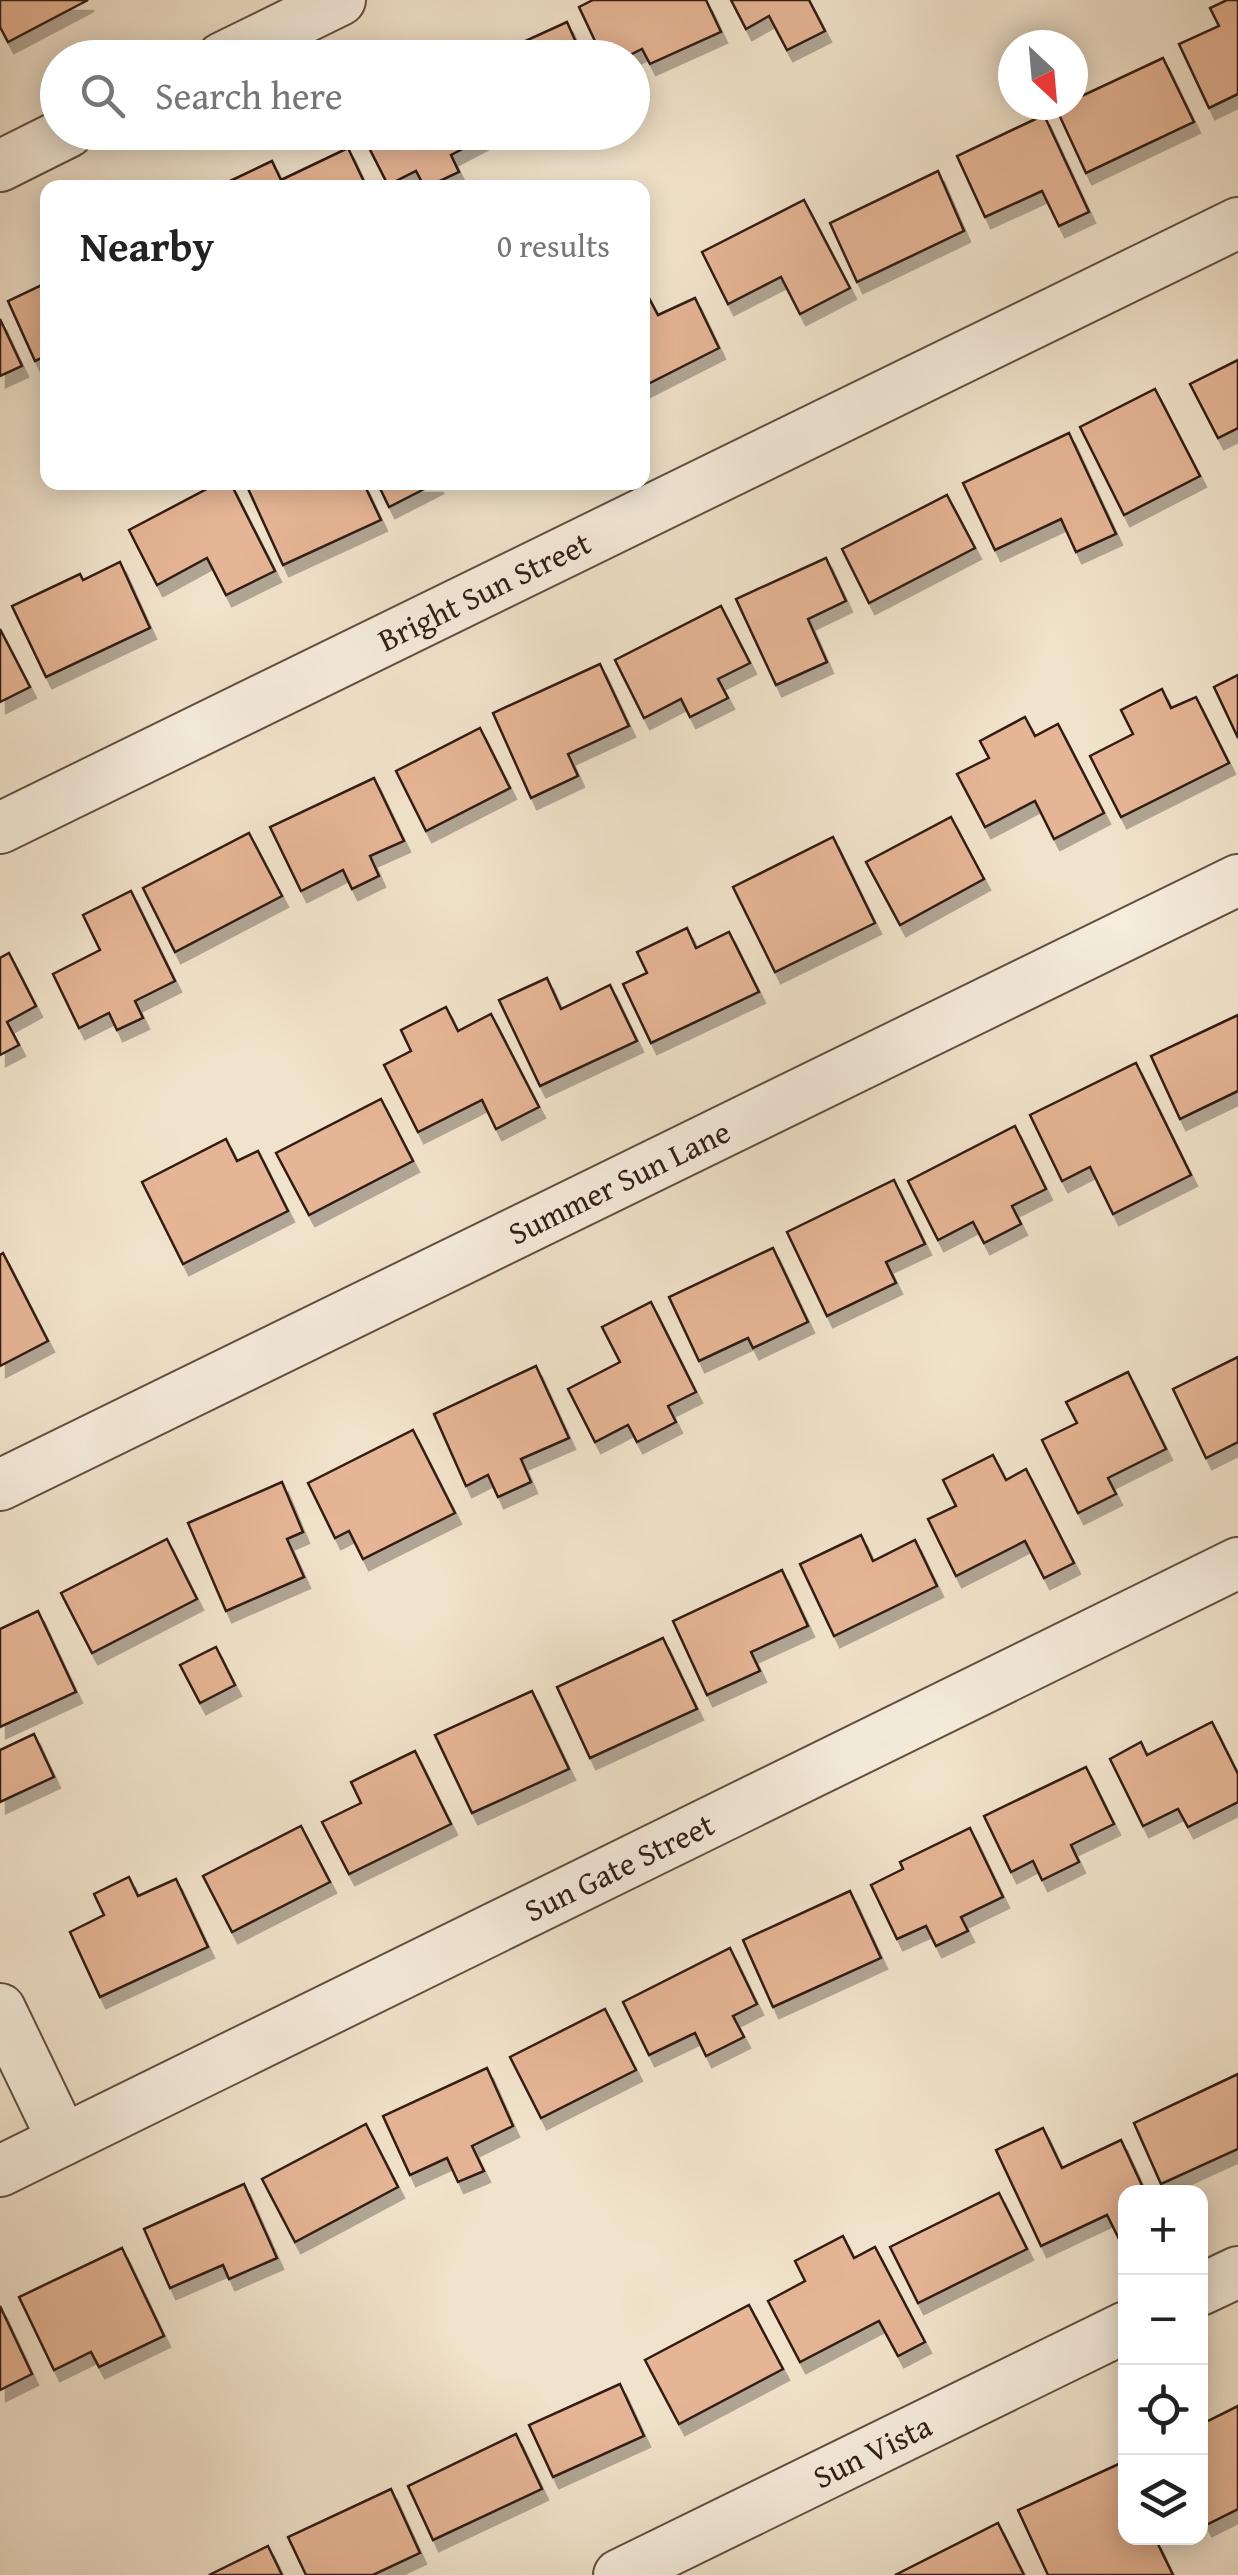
<!DOCTYPE html>
<html lang="en">
<head>
<meta charset="utf-8">
<style>
  body { margin:0; font-family:"Gentium Book Plus",serif; background:#f6f6f6; color:#222 }
  .controls { position:absolute; right:30px; bottom:30px; display:grid; overflow:hidden; border-radius:20px; box-shadow:0 5px 25px #0003 }
  .controls button { width:90px; height:90px; display:grid; place-items:center; padding:0; border:0; border-bottom:2px solid #e0e0e0; background:#fff; color:#222; font:50px sans-serif }
  .compass { position:absolute; left:998px; top:30px; width:90px; height:90px; border-radius:50%; background:#fff; box-shadow:0 5px 25px #0003; rotate:154deg }
  .list { margin:0; padding:0; list-style:none }
  h2 { display:flex; justify-content:space-between; align-items:center; height:130px; margin:0; padding:0 40px; font-size:42px }
  h2 small { font-size:32px; font-weight:400; color:#767676 }
  .icon { flex:none; width:55px; height:55px; fill:none; stroke:currentColor; stroke-width:2; stroke-linecap:round; stroke-linejoin:round }
  .map { position:relative; flex:none; width:1238px; height:2575px; overflow:hidden }
  .search { position:absolute; background:#fff; box-shadow:0 5px 25px #0003; left:40px; top:40px; width:610px; height:110px; display:flex; align-items:center; gap:25px; box-sizing:border-box; padding:0 35px; border-radius:55px; color:#767676; font-size:38px }
  .panel { position:absolute; background:#fff; box-shadow:0 5px 25px #0003; left:40px; top:180px; width:610px; height:310px; border-radius:20px }
  .map>svg:first-child { display:block }
  .building { fill:#e6b595; stroke:#311e15; stroke-width:2.5; filter:url(#shadow) }
  .lines { fill:none; stroke-linecap:round; stroke-linejoin:round }
  .minor-casing { stroke:#614f42; stroke-width:54 }
  .minor { stroke:#f6eddd; stroke-width:50 }
  .labels { text-anchor:middle; dominant-baseline:central; stroke-width:10; stroke-linejoin:round; paint-order:stroke }
  .street-label { font-size:32px; fill:#311e15; stroke:#f6eddd }
</style>
</head>
<body>
<div class="map">
<svg width="1238" height="2575" viewBox="0 0 1238 2575">
  <defs>
    <filter id="shadow"><feDropShadow dx="6" dy="11" stdDeviation="0" flood-color="#0004"/></filter>
  </defs>
  <rect width="100%" height="100%" fill="#f1e3cb"/>
  <filter id="stains"><feTurbulence type="fractalNoise" baseFrequency=".002" numOctaves="4"/><feColorMatrix values="0 0 0 0 .2 0 0 0 0 .09 0 0 0 0 .02 0 0 0 .5 -.17"/></filter>
  <radialGradient id="worn" r=".72"><stop offset=".6" stop-color="#630" stop-opacity="0"/><stop offset="1" stop-color="#630" stop-opacity=".3"/></radialGradient>
  <g class="building">
    <path d="M0 0H88L8 42 0 27Z"/>
    <path d="M593 0H706L721 32 650 64 642 49 624 58H603L579 7Z"/>
    <path d="M731 0H809L825 31 787 50 769 16 746 29Z"/>
    <path d="M1227 0H1238V94L1209 108 1179 44 1219 26 1210 8Z"/>
    <path d="M567 22 583 58H488Z"/>
    <path d="M1163 58 1194 122 1086 173 1056 108 1073 105V100Z"/>
    <path d="M1044 115 1089 212 1059 226 1042 191 985 217 957 156Z"/>
    <path d="M361 132H491V134L451 155 459 172 425 188 416 171 388 185Z"/>
    <path d="M348 148 367 188H230L228 182 272 161 281 180Z"/>
    <path d="M938 171 964 231 857 282 830 223Z"/>
    <path d="M804 200 850 288 800 314 781 277 728 304 702 252Z"/>
    <path d="M48 282V355L35 361 8 301Z"/>
    <path d="M642 285 658 315 695 298 719 348 642 387Z"/>
    <path d="M0 319 22 366 0 376Z"/>
    <path d="M1238 360V428L1218 438 1190 384Z"/>
    <path d="M1155 389 1200 476 1124 515 1080 427Z"/>
    <path d="M1069 433 1116 534 1076 552 1061 519 995 550 963 483Z"/>
    <path d="M220 482H230L275 571 226 595 207 558 157 585 129 530Z"/>
    <path d="M245 482H313L316 488 328 482H363L381 520 283 565Z"/>
    <path d="M377 482H438L389 507Z"/>
    <path d="M947 495 975 548 869 603 842 549Z"/>
    <path d="M826 558 846 601 808 619 827 662 776 685 736 599Z"/>
    <path d="M120 562 150 628 46 677 12 606 80 574 83 580Z"/>
    <path d="M721 606 750 663 718 679 728 698 690 717 681 699 644 718 615 660Z"/>
    <path d="M0 629 30 687 0 702Z"/>
    <path d="M600 664 629 726 568 754 578 776 531 798 493 713Z"/>
    <path d="M1238 675V738L1214 687Z"/>
    <path d="M1162 689 1171 708 1196 697 1229 763 1121 817 1090 756 1133 734 1121 710Z"/>
    <path d="M1025 717 1035 736 1058 724 1104 813 1054 839 1035 801 985 827 957 774 989 758 980 741Z"/>
    <path d="M480 728 510 788 426 831 396 771Z"/>
    <path d="M374 778 404 841 370 856 379 876 352 889 343 870 301 891 270 827Z"/>
    <path d="M951 817 984 879 900 925 866 862Z"/>
    <path d="M249 833 282 896 175 952 143 888Z"/>
    <path d="M833 837 875 923 775 972 733 887Z"/>
    <path d="M131 891 175 981 135 1001 143 1018 117 1030 109 1013 79 1028 53 974 100 950 83 915Z"/>
    <path d="M687 928 696 948 729 932 759 992 651 1043 623 984 647 973 637 952Z"/>
    <path d="M9 953 36 1006 7 1022 19 1045 0 1055V958Z"/>
    <path d="M547 978 561 1009 610 985 637 1041 540 1086 499 1000Z"/>
    <path d="M446 1007 458 1031 491 1014 539 1107 496 1129 482 1100 418 1132 384 1065 411 1051 401 1030Z"/>
    <path d="M1238 1015V1091L1180 1119 1151 1056Z"/>
    <path d="M1136 1063 1191 1175 1113 1214 1090 1167 1062 1181 1030 1115Z"/>
    <path d="M381 1099 413 1161 309 1215 276 1153Z"/>
    <path d="M1015 1126 1046 1189 1012 1206 1021 1224 984 1243 973 1222 938 1240 908 1181Z"/>
    <path d="M226 1139 237 1161 258 1151 288 1211 183 1264 142 1182Z"/>
    <path d="M894 1180 925 1244 886 1262 896 1283 827 1316 787 1232Z"/>
    <path d="M773 1248 808 1322 753 1348 748 1338 699 1361 669 1297Z"/>
    <path d="M3 1253 48 1341 0 1366V1255Z"/>
    <path d="M651 1302 696 1392 668 1406 676 1422 637 1442 628 1425 595 1442 568 1389 620 1362 602 1327Z"/>
    <path d="M1238 1357V1442L1206 1458 1173 1389Z"/>
    <path d="M536 1366 569 1438 521 1459 531 1482 498 1497 488 1475 466 1486 434 1414Z"/>
    <path d="M1128 1372 1166 1449 1108 1478 1116 1494 1078 1513 1042 1440 1077 1423 1066 1402Z"/>
    <path d="M413 1430 455 1513 363 1559 349 1531 335 1538 308 1483Z"/>
    <path d="M993 1455 1006 1480 1026 1469 1074 1563 1044 1578 1025 1541 956 1576 928 1519 956 1506 943 1480Z"/>
    <path d="M282 1482 303 1532 287 1539 304 1577 226 1611 188 1523Z"/>
    <path d="M861 1535 873 1561 915 1540 937 1586 834 1636 800 1564Z"/>
    <path d="M167 1539 197 1599 92 1653 61 1593Z"/>
    <path d="M782 1570 808 1626 751 1652 760 1671 707 1695 673 1621Z"/>
    <path d="M38 1611 76 1692 0 1727V1629Z"/>
    <path d="M663 1638 697 1709 590 1758 557 1687Z"/>
    <path d="M216 1647 235 1685 200 1703 180 1665Z"/>
    <path d="M532 1691 569 1769 472 1813 435 1735Z"/>
    <path d="M1212 1722 1238 1774V1802L1188 1827 1178 1809 1143 1826 1110 1759 1141 1742 1147 1755Z"/>
    <path d="M34 1734 54 1777 0 1802V1750Z"/>
    <path d="M415 1751 451 1824 349 1874 322 1822 361 1803 351 1782Z"/>
    <path d="M1086 1767 1114 1824 1071 1845 1079 1862 1042 1880 1033 1861 1011 1872 984 1816Z"/>
    <path d="M301 1826 330 1882 232 1932 203 1876Z"/>
    <path d="M970 1828 1003 1897 961 1917 968 1931 936 1946 926 1926 897 1939 871 1885 903 1869 900 1862Z"/>
    <path d="M129 1877 138 1896 176 1879 208 1947 100 1997 70 1932 104 1915 94 1894Z"/>
    <path d="M850 1891 881 1958 773 2007 743 1940Z"/>
    <path d="M730 1948 757 2004 733 2016 744 2037 706 2056 695 2033 649 2055 623 2002Z"/>
    <path d="M605 2009 636 2070 541 2118 510 2057Z"/>
    <path d="M487 2068 513 2126 472 2146 484 2171 458 2182 447 2158 410 2175 383 2116Z"/>
    <path d="M1238 2074V2149L1161 2184 1134 2123Z"/>
    <path d="M366 2124 398 2187 295 2242 262 2179Z"/>
    <path d="M1043 2128 1062 2168 1121 2140 1145 2192H1126V2253L1107 2215 1041 2246 996 2150Z"/>
    <path d="M244 2184 277 2258 229 2279 223 2265 170 2288 144 2229Z"/>
    <path d="M999 2193 1027 2249 918 2303 890 2247Z"/>
    <path d="M843 2236 854 2258 875 2247 925 2342 898 2356 879 2321 800 2362 768 2301 805 2281 795 2261Z"/>
    <path d="M122 2248 164 2336 99 2367 91 2352 54 2370 19 2297Z"/>
    <path d="M749 2305 783 2369 679 2424 645 2360Z"/>
    <path d="M0 2306 32 2374 0 2390Z"/>
    <path d="M620 2384 644 2436 553 2477 529 2425Z"/>
    <path d="M1238 2406V2509L1206 2525 1200 2513V2425Z"/>
    <path d="M516 2434 542 2489 433 2540 408 2486Z"/>
    <path d="M1121 2463 1126 2473V2538H1155L1173 2575H1048L1018 2510Z"/>
    <path d="M391 2489 420 2553 373 2575H306L288 2537Z"/>
    <path d="M998 2523 1024 2575H895Z"/>
    <path d="M268 2546 282 2575H209Z"/>
  </g>
  <g class="lines">
    <defs>
      <g id="minor">
        <path d="M222 58 340 0"/>
        <path d="M0 166 68 132"/>
        <path d="M0 828 1238 223"/>
        <path d="M0 1485 1238 880"/>
        <path d="M0 2009 63 2140"/>
        <path d="M0 2171 1238 1563"/>
        <path d="M1200 2290 1238 2272"/>
        <path d="M619 2575 1126 2327"/>
      </g>
    </defs>
    <use href="#minor" class="minor-casing"/>
    <use href="#minor" class="minor"/>
  </g>
  <g class="labels">
    <g class="street-label">
      <text transform="translate(484 591) rotate(-26)">Bright Sun Street</text>
      <text transform="translate(619 1182) rotate(-26)">Summer Sun Lane</text>
      <text transform="translate(619 1867) rotate(-26)">Sun Gate Street</text>
      <text transform="translate(872 2451) rotate(-26)">Sun Vista</text>
    </g>
  </g>
  <rect width="100%" height="100%" filter="url(#stains)"/>
  <rect width="100%" height="100%" fill="url(#worn)"/>
</svg>
<div class="controls">
<button>+</button>
<button>−</button>
<button><svg class="icon" aria-label="locate" viewBox="0 0 24 24"><circle cx="12" cy="12" r="6"/><path d="M12 2v4M12 18v4M2 12h4M18 12h4"/></svg></button>
<button><svg class="icon" aria-label="layers" viewBox="0 0 24 24"><path d="M12 4l9 5-9 5-9-5zM3 14l9 5 9-5"/></svg></button>
</div>
<svg class="compass" viewBox="-18 -18 36 36"><path d="M0-13l5 13h-10z" fill="#e53935"/><path d="M0 13l5-13h-10z" fill="#767676"/></svg>
<div class="search"><svg class="icon" aria-label="search" viewBox="0 0 24 24"><circle cx="10" cy="10" r="6"/><path d="M15 15l6 6"/></svg>Search here</div>
<section class="panel">
<h2>Nearby<small>0 results</small></h2>
<ul class="list">
</ul>
</section>
</div>
</body>
</html>
